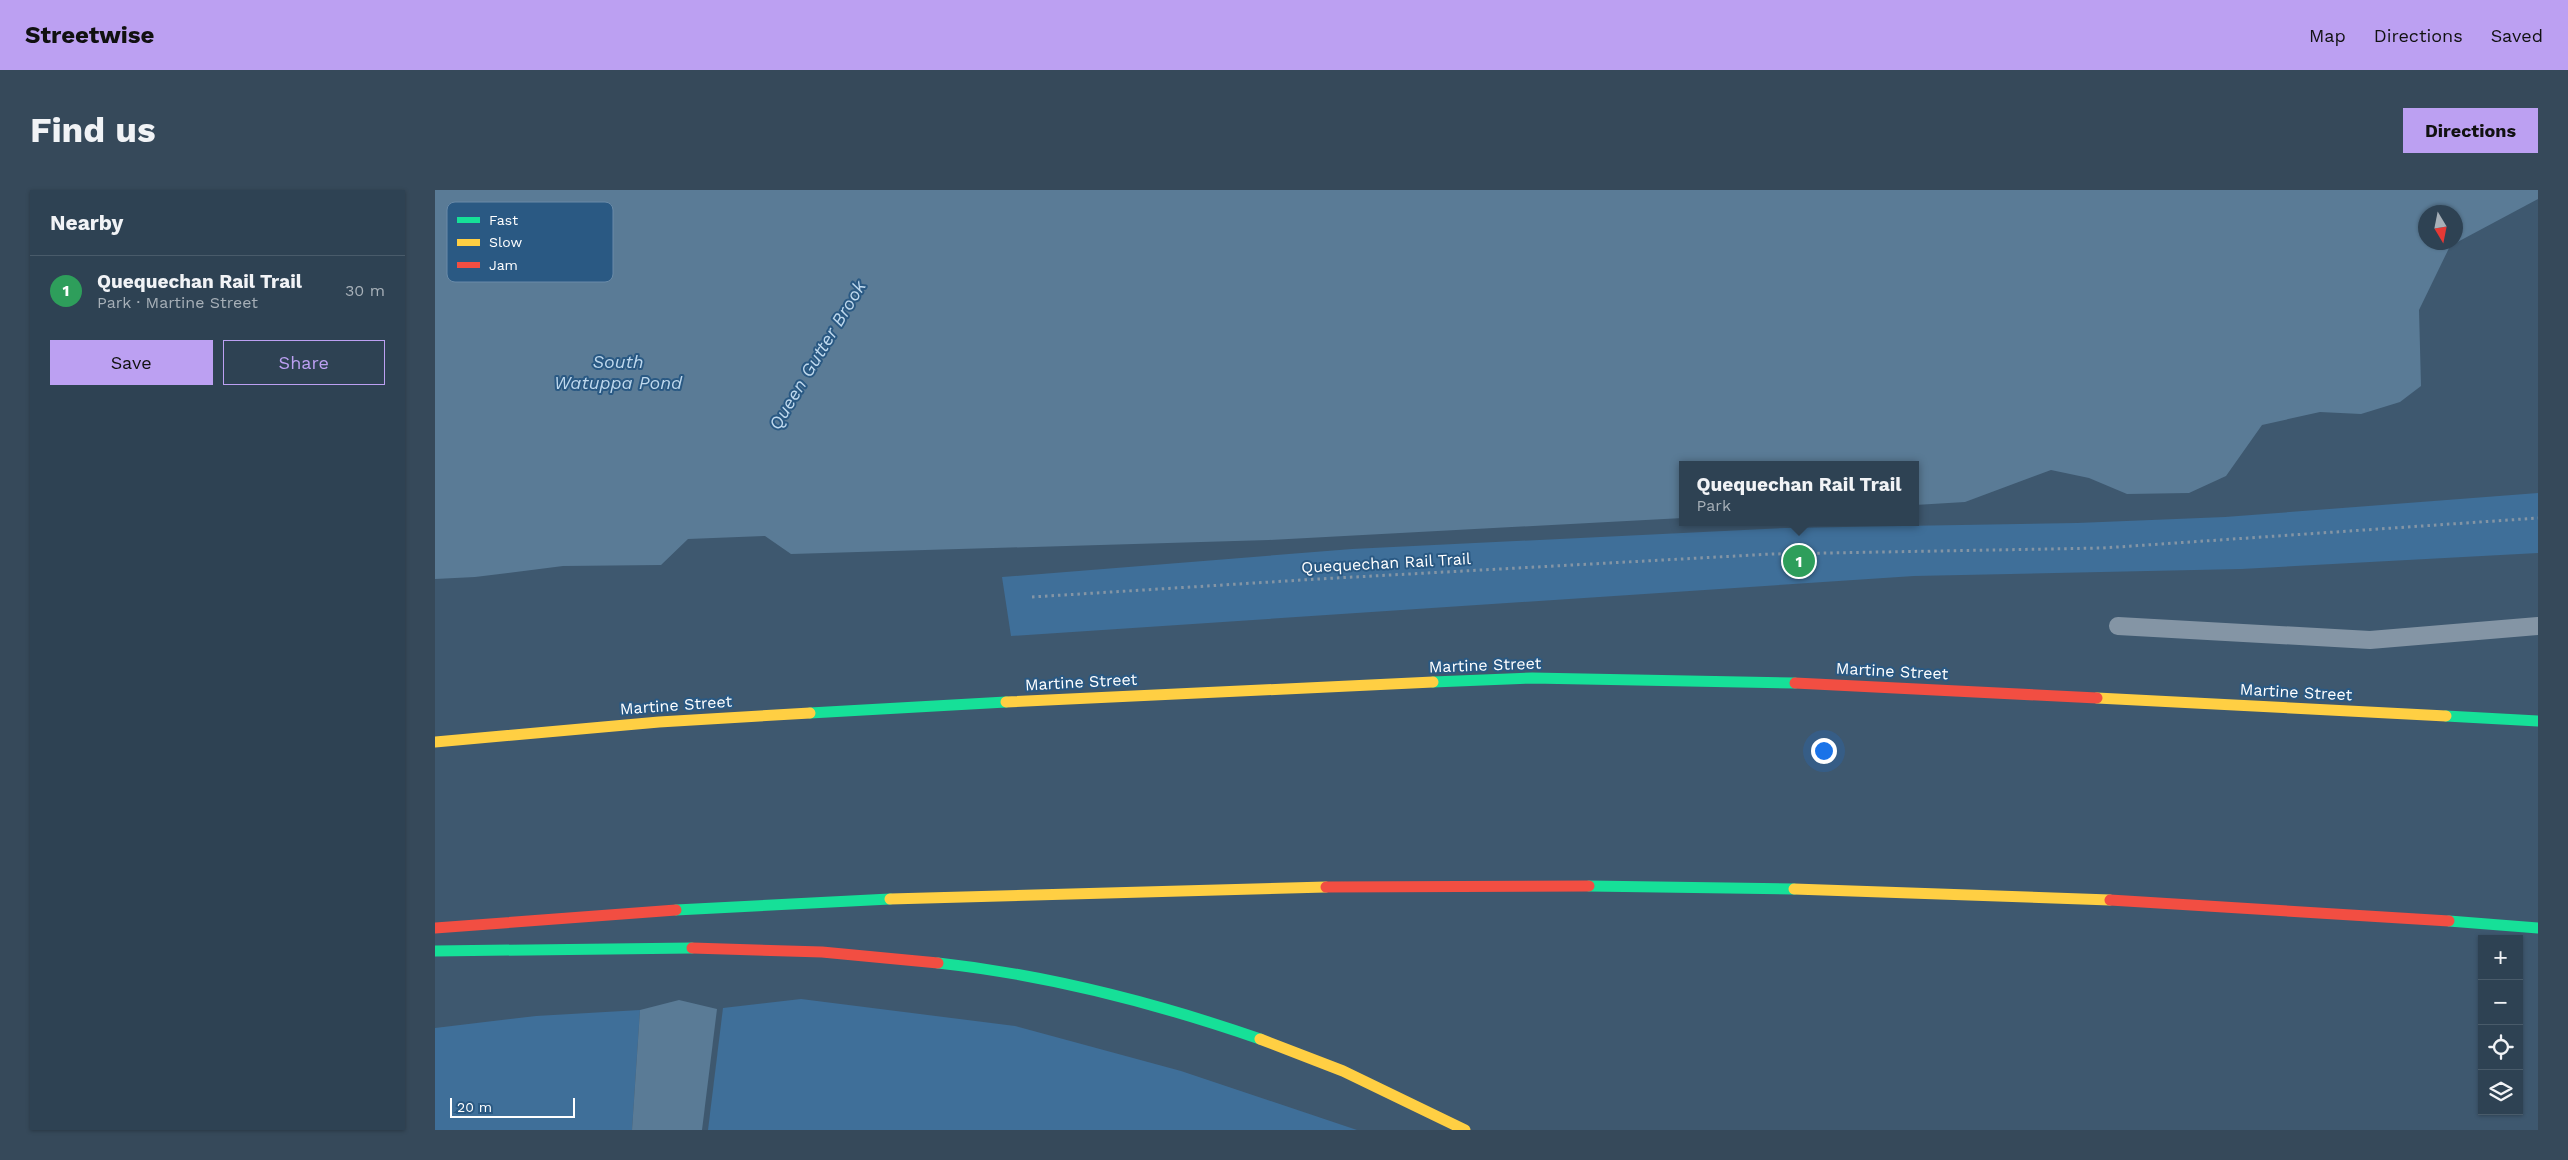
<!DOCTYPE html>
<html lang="en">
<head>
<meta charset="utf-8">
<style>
  body { margin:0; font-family:"Work Sans",sans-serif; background:#36495a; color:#f1f3f6 }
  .controls { position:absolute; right:15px; bottom:15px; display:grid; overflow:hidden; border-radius:0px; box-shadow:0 1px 4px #0004 }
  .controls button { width:45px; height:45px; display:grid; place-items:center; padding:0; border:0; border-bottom:1px solid #495b6a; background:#2e4253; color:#f1f3f6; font:25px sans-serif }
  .compass { position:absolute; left:1983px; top:15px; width:45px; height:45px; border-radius:50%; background:#2e4253; box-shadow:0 1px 4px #0004; rotate:170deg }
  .scale { position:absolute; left:15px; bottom:12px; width:125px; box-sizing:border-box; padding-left:5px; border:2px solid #fff; border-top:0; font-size:14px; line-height:18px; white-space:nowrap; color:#fff; -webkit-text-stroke:4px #2a5983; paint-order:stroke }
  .you { position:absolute; left:1388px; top:560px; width:18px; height:18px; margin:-12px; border:4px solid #fff; border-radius:50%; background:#1a73e8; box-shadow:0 0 0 8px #1a73e833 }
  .badge { display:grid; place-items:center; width:32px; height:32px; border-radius:50%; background:#bca0f2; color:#fff; font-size:16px; font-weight:700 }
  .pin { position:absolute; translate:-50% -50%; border:2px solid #fff; box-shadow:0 1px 5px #0006 }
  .popup { position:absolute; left:1244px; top:271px; width:240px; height:65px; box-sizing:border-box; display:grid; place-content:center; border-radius:0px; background:#2e4253; filter:drop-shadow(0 1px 4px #0005); font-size:16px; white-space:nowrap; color:#a7b0b8 }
  .popup b { font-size:19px; color:#f1f3f6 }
  .popup::after { content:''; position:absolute; left:50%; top:100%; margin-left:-10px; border:10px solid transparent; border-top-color:#2e4253 }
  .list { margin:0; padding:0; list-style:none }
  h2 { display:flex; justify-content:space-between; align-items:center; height:65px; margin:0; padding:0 20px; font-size:21px }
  h2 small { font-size:16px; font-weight:400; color:#a7b0b8 }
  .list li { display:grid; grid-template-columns:32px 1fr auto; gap:15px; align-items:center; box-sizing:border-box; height:70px; padding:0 20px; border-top:1px solid #495b6a }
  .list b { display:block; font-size:19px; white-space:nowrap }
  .list p { margin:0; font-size:16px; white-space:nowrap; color:#a7b0b8 }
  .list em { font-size:16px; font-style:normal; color:#a7b0b8 }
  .actions { display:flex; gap:10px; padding:15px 20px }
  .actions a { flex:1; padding:11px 0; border:1px solid #bca0f2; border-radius:0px; text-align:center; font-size:18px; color:#bca0f2 }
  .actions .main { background:#bca0f2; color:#111 }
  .icon { flex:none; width:28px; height:28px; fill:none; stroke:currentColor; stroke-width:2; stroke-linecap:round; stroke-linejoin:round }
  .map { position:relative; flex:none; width:2103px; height:940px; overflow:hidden; border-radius:0px }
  header { display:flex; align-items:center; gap:30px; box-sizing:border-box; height:70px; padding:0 25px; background:#bca0f2; color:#111 }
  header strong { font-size:24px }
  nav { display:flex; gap:28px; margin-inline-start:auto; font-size:18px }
  .intro { display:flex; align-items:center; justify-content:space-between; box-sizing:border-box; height:120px; padding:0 30px }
  h1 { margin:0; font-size:35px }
  .button { padding:12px 22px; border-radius:0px; background:#bca0f2; color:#111; font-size:18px; font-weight:700 }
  main { display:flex; gap:30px; padding:0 30px }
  aside { flex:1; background:#2e4253; border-radius:0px; box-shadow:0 1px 4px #0004 }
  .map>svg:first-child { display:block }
  .green { fill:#3f6f99 }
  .water { fill:#5a7b96; fill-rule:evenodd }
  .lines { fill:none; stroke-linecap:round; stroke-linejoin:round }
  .path { stroke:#8495a5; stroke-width:3; stroke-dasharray:2.5 4; stroke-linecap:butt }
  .lane { stroke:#8495a5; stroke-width:18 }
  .fast { stroke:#16e098; stroke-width:11 }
  .slow { stroke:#ffcf43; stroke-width:11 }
  .jam { stroke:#f24e42; stroke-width:11 }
  .labels { text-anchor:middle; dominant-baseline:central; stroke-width:4; stroke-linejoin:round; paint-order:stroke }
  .street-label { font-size:16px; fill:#fff; stroke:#2a5983 }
  .water-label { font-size:18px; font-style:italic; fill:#bfd9ee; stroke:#2a5983 }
  .key { fill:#2a5983; stroke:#6a8ba8; stroke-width:1 }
  .key-label { font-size:14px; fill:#fff }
</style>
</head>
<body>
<header>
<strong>Streetwise</strong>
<nav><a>Map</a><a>Directions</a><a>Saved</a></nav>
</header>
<div class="intro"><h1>Find us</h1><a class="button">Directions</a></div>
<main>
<aside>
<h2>Nearby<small></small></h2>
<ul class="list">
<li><span class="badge" style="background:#2e9e5b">1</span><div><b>Quequechan Rail Trail</b><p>Park · Martine Street</p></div><em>30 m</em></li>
</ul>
<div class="actions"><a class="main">Save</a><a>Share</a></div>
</aside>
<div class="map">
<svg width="2103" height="940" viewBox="0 0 2103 940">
  <rect width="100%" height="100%" fill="#3e586f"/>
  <g class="green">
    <path d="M2103 303V363L1806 379 1479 386 576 446 567 387 917 359 1350 338 1642 333 1790 327Z"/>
    <path d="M366 809 580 836 746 881 922 940H273L288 818Z"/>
    <path d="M205 820 197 940H0V838L101 826Z"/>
  </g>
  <g class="water">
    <path d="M0 0H2103V9L2015 56 1984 120 1986 196 1965 212 1926 224 1885 222 1827 235 1791 286 1754 303 1692 304 1654 288 1616 280 1530 312 1480 315V275H1248V328L834 350 356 364 330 346 253 349 226 375 128 376 40 387 0 389ZM1990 22H2020V52H1990Z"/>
    <path d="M244 810 282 819 267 940H197L205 820Z"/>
  </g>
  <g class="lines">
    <path class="path" d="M597 407 883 389 1337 364 1668 358 2103 328"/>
    <path class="lane" d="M1683 436 1935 450 2103 436"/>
    <g class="fast">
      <path d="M998 492 1097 488 1360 493"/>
      <path d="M375 523 571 512"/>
      <path d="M2011 526 2103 531"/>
      <path d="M1154 696 1359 699"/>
      <path d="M241 720 455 709"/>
      <path d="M2014 731 2103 738"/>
      <path d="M0 761 257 758"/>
      <path d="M503 773C613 785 721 813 825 849"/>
    </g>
    <g class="slow">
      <path d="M1662 508 2011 526"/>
      <path d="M571 512 998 492"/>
      <path d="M0 552 224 532 375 523"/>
      <path d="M1359 699 1675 710"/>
      <path d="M455 709 891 697"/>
      <path d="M825 849 908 881 1030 940"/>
    </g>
    <g class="jam">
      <path d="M1360 493 1662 508"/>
      <path d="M891 697 1154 696"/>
      <path d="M1675 710 2014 731"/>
      <path d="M0 738 241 720"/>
      <path d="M257 758 387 762 503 773"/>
    </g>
  </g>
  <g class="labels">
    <g class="street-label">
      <text transform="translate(951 373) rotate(-3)">Quequechan Rail Trail</text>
      <text transform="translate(1050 475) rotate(-2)">Martine Street</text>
      <text transform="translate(1457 481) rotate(3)">Martine Street</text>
      <text transform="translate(646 492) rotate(-3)">Martine Street</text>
      <text transform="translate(1861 502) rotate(3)">Martine Street</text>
      <text transform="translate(241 515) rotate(-4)">Martine Street</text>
    </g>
    <g class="water-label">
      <text transform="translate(382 165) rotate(-59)">Queen Gutter Brook</text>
      <text x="183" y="171">South<tspan x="183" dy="21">Watuppa Pond</tspan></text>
    </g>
  </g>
  <rect x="12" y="12" width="166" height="80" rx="8" class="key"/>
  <rect x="22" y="27" width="23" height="6" fill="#16e098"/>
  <rect x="22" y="49" width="23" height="7" fill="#ffcf43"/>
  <rect x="22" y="72" width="23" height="6" fill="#f24e42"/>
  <g class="key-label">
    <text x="54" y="35">Fast</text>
    <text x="54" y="57">Slow</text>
    <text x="54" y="80">Jam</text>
  </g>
</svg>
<div class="controls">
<button>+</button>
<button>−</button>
<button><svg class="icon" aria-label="locate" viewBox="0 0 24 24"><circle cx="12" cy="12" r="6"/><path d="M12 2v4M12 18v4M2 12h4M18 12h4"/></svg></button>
<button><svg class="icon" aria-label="layers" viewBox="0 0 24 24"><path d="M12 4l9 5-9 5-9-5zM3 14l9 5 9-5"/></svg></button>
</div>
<svg class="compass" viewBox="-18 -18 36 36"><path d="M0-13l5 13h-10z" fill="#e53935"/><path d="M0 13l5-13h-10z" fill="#a7b0b8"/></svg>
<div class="scale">20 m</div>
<div class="you"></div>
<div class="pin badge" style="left:1364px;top:371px;background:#2e9e5b">1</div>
<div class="popup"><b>Quequechan Rail Trail</b>Park</div>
</div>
</main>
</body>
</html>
